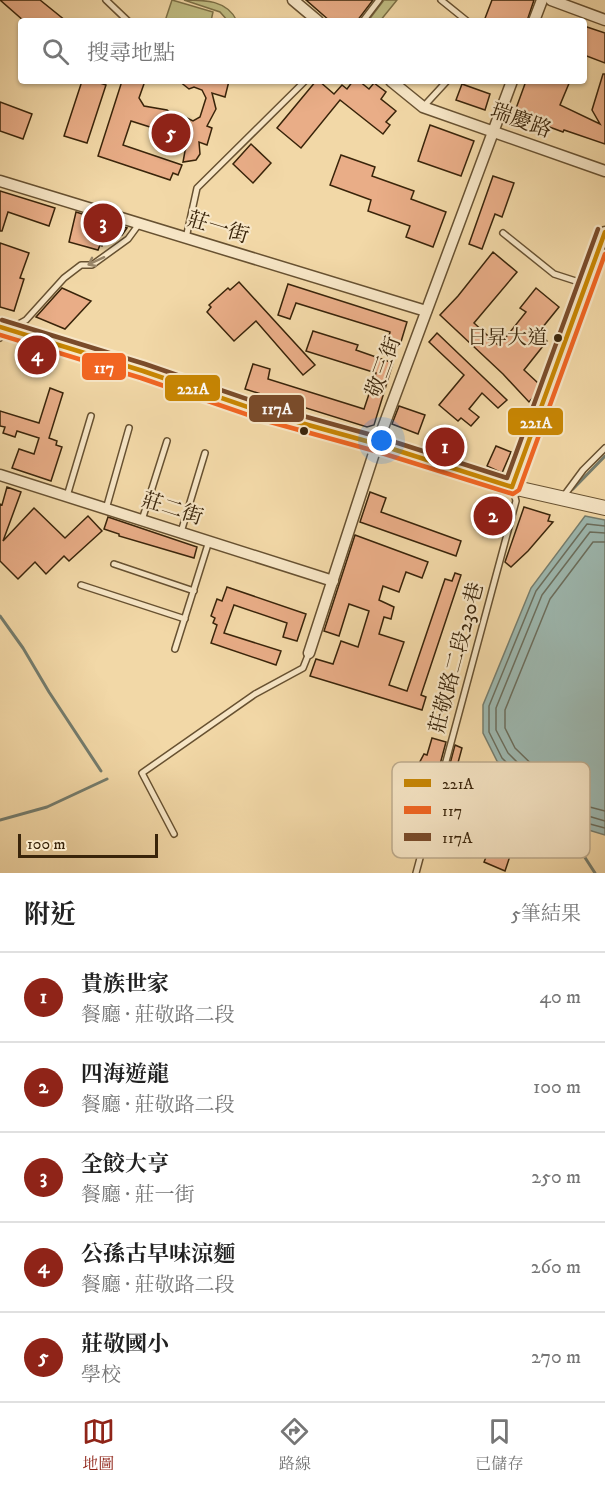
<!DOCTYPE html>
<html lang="zh-TW">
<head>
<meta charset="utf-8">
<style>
  body { margin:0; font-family:"IM FELL DW Pica","Noto Serif TC",serif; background:#f2f2f2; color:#222 }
  .scale { position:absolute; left:18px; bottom:15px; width:140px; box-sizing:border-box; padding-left:6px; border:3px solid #39240a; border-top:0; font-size:16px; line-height:21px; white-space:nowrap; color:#39240a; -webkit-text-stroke:4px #f7e6c6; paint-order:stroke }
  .you { position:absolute; left:382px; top:441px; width:21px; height:21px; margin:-15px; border:4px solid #fff; border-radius:50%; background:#1a73e8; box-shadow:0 0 0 9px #1a73e833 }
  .badge { display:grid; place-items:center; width:39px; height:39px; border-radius:50%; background:#8f2418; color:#fff; font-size:20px; font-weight:700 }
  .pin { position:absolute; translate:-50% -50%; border:3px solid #fff; box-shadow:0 2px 6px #0006 }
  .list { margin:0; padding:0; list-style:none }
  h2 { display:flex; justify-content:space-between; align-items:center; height:78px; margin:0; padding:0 24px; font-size:26px }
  h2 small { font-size:20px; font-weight:400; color:#767676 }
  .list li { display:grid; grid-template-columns:39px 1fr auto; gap:18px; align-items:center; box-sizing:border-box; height:90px; padding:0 24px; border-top:2px solid #e0e0e0 }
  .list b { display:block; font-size:22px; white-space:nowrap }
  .list p { margin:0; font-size:20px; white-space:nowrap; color:#767676 }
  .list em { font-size:20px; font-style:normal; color:#767676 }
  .icon { flex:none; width:33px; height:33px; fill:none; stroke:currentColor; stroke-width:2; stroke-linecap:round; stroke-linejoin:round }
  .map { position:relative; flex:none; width:605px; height:873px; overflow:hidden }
  .search { position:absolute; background:#fff; box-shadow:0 2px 4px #0004; left:18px; right:18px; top:18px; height:66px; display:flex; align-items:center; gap:15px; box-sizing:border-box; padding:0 21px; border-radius:6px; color:#767676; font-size:22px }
  .sheet { height:528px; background:#fff }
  nav { display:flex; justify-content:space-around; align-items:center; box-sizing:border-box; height:84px; border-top:2px solid #e0e0e0; background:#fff; font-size:16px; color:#767676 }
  nav a { display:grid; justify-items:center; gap:3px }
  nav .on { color:#8f2418 }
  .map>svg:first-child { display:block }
  .green { fill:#c0bd83; stroke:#7c7046; stroke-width:1.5 }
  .water { fill:#9db8b0; stroke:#757d6e; stroke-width:1.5 }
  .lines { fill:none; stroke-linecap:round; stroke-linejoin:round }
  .shore { stroke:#6b6e5d; stroke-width:1.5 }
  .stream { stroke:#757d6e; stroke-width:3 }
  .building { fill:#e9ad87; stroke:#39240a; stroke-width:1.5 }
  .service-casing { stroke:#675131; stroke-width:8 }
  .minor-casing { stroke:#675131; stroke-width:13 }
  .tertiary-casing { stroke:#675131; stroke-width:16 }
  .service { stroke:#f7e6c6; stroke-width:5 }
  .minor { stroke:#f7e6c6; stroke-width:10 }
  .tertiary { stroke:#f7e6c6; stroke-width:14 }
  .bus-1-casing { stroke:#f7e6c6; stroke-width:9 }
  .bus-2-casing { stroke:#f7e6c6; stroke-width:9 }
  .bus-3-casing { stroke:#f7e6c6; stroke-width:9 }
  .bus-1 { stroke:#c88602; stroke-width:4.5 }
  .bus-2 { stroke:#f26522; stroke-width:4.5 }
  .bus-3 { stroke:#7a4b2a; stroke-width:4.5 }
  .oneway { stroke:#988568 }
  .bus-dot { fill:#39240a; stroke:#f7e6c6; stroke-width:2 }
  .labels { text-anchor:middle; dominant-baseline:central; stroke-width:4.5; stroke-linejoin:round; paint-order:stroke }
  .bus-label { font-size:20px; fill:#39240a; stroke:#f7e6c6; text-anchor:end }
  .street-label { font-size:21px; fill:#39240a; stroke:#f7e6c6 }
  .key { fill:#f7e6c6; stroke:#beac8e; stroke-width:1.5 }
  .key-label { font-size:16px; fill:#39240a }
  .line-badge { stroke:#f7e6c6; stroke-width:2 }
  .badge-label { font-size:16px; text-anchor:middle; font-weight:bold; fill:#fff }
</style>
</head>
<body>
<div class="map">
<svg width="605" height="873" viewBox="0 0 605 873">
  <rect width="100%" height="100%" fill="#f2d8a7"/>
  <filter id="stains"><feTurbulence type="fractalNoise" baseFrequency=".00333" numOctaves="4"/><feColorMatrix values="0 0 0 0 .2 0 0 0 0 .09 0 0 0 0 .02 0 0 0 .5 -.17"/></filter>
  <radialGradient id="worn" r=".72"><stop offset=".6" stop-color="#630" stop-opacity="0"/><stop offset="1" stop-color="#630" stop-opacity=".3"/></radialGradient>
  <g class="green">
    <path d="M172 0 213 12 211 21H165Z"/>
    <path d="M184 0C205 0 227 0 237 21H228L220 12Z"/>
    <path d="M384 0H397L380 21H368Z"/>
  </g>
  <path class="water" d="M585 516 605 520V835L572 825 534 799 497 761 483 733V705L531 588Z"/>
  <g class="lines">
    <g class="shore">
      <path d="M605 526 587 524 536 591 489 706V732L502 758 538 794 575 820 605 828"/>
      <path d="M605 533 590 532 542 595 496 708V730L508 753 543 788 578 813 605 821"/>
      <path d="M605 542H593L550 599 505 710V728L515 748 549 781 582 805 605 811"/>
    </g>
    <g class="stream">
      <path d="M573 489 605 456"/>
      <path d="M0 616 23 648 49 692 101 771"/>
      <path d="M0 820 47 807 107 779"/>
      <path d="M542 824 584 856 595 873"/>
    </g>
  </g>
  <g class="building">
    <path d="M0 0H40L66 21H24Z"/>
    <path d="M306 0H373L357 21H330Z"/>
    <path d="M492 0H534L527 21H484Z"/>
    <path d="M584 26 605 33V63L584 55Z"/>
    <path d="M603 74H605V144L564 130 563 132 514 114 526 81H570L560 105 600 124 592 110Z"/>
    <path d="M82 81H94L106 85 87 143 64 136Z"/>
    <path d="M122 81H145L139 98 144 106 167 110 172 114 181 115 193 121 200 117 206 98 202 90 194 87 189 89 179 81H229L225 97 212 93 216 109 207 126 212 128 207 145 199 142 200 154 196 160 183 162 185 151 191 140 131 121 123 145 182 165 178 175 173 173 170 180 98 156Z"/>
    <path d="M316 81H319L334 94 342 85 347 89 353 81H359L369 89 374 83 386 92 381 99 396 111 386 122 390 125 383 134 340 100 301 148 277 128Z"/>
    <path d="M462 84 490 94 485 110 456 100Z"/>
    <path d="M0 102 32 114 23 139 0 131Z"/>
    <path d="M430 125 474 141 461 176 418 161Z"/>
    <path d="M251 144 271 163 253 183 233 164Z"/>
    <path d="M341 155 375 167 372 176 414 191 411 199 446 212 433 247 406 237 410 226 368 211 371 200 330 185Z"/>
    <path d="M493 176 514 183 502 217 495 214 482 249 469 244Z"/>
    <path d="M0 191 55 208 49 226 8 212 2 231H0Z"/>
    <path d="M76 212 127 228 122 235 107 240 104 239 102 246 100 245 98 250 69 242Z"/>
    <path d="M0 243 29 253 20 278 24 279 14 311 0 307Z"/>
    <path d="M493 252 517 272 474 323 499 346 526 312 520 308 536 288 559 307 538 333 547 341 524 370 538 383 536 394 529 402 503 374 440 315 458 296Z"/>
    <path d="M239 282 315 365 303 375 256 321 234 341 207 312 211 307 209 305 228 288 230 290Z"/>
    <path d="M288 284 407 322 400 345 388 341 390 332 296 303 290 319 278 315Z"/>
    <path d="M62 288 91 301 65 329 36 317Z"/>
    <path d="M313 331 358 345 356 350 393 363 374 425 367 427 245 389 253 364 270 369 268 379 364 409 376 373 306 351Z"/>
    <path d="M437 333 507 400 498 408 482 393 469 409 479 417 471 426 461 418 458 421 439 405 464 375 429 342Z"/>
    <path d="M50 388 63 393 49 438 57 441 56 445 62 447 51 481 12 468 19 449 34 454 39 438 17 431 15 437 3 433 5 427 0 426V411L39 423Z"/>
    <path d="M399 406 425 415 418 434 392 424Z"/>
    <path d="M496 446 511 452 502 473 487 466Z"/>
    <path d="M7 487 21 492 3 541 34 508 65 538 88 516 102 531 69 561 64 556 46 574 35 562 18 579 0 561V504L2 505Z"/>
    <path d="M370 492 386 498 381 512 461 541 456 556 360 522Z"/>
    <path d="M490 498 508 503 500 531 492 528 490 535 480 532Z"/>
    <path d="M524 507 550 515 548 521 553 522 528 551 511 567 505 562Z"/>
    <path d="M108 517 197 547 194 558 119 536V534L104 529Z"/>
    <path d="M355 535 428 562 422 578 406 572 399 592 383 586 379 600 394 607 391 619 384 617 379 634 404 642 389 685 407 691 445 579 452 581 455 573 461 575 421 695 426 697 422 710 310 676 316 659 333 664 341 641 358 647 369 611 349 604 339 636 324 631Z"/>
    <path d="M227 587 306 614 297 641 283 637 287 623 234 605 224 633 281 651 276 665 211 643 217 625 213 623 215 618 211 616 217 599 222 601Z"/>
    <path d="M432 738 446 742 427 813 417 810 414 820 400 816 408 787 407 786 424 754 427 755Z"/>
    <path d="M455 745 462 748 453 781 446 779Z"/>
    <path d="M496 847 511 853 505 871 484 862 489 850 494 852Z"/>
  </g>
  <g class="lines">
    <defs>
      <g id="service">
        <path d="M106 0 128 21"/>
        <path d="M441 0 467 21"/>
        <path d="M363 21 379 0"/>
        <path d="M424 106 447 81"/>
        <path d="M503 233 554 274 585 284"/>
        <path d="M186 238 197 188 305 81"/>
        <path d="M0 338 8 330 26 320 64 278 81 265H92L128 239 139 224"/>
        <path d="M67 496 91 416"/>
        <path d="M563 497 583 470 605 448"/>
        <path d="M106 509 129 428"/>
        <path d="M142 520 167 441"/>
        <path d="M181 532 205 453"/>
        <path d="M114 564 194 591"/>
        <path d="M81 585 185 619"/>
        <path d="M175 649 209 541"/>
        <path d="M174 834 142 773 255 694 303 668 309 653"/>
        <path d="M416 873 516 501 513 489"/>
      </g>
      <g id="minor">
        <path d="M293 0 318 21"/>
        <path d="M551 0 605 20"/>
        <path d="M534 21 542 0"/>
        <path d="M391 81 423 107 605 171"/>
        <path d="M0 181 426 311"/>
        <path d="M0 475 333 581"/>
        <path d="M512 487 605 232"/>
        <path d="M309 653 377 444 512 81"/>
      </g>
      <path id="tertiary" d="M0 327 143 371 265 413 377 444 512 487 605 508"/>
    </defs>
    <use href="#service" class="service-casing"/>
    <use href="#minor" class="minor-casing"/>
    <use href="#tertiary" class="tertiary-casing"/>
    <use href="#service" class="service"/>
    <use href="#minor" class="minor"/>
    <use href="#tertiary" class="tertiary"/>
    <defs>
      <path id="bus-1" d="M0 327 143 371 265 413 377 444 512 487 605 232"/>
      <path id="bus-2" d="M0 335 141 378 263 420 375 451 513 494 519 490 605 254"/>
      <path id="bus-3" d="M2 320 145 364 267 406 379 437 507 478 598 229"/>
    </defs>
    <use href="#bus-1" class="bus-1-casing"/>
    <use href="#bus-2" class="bus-2-casing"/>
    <use href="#bus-3" class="bus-3-casing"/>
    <use href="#bus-1" class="bus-1"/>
    <use href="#bus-2" class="bus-2"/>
    <use href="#bus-3" class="bus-3"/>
  </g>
  <defs><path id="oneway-shaft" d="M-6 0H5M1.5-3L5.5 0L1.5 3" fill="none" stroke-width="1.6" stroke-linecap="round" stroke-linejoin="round" transform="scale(1.5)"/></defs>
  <use class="oneway" href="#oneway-shaft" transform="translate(96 261) rotate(155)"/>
  <g class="bus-dot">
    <circle cx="558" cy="338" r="5"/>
    <circle cx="304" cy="431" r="5"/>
  </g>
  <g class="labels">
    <g class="bus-label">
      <text x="547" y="338">日昇大道</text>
    </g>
    <g class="street-label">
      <text transform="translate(521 121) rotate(20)">瑞慶路</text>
      <text transform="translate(218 228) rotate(17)">莊一街</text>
      <text transform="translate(384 367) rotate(-70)">敬三街</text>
      <text transform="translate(172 509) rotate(18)">莊二街</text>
      <text transform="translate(457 658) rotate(-75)">莊敬路二段230巷</text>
    </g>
  </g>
  <rect x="392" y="762" width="198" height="96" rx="9" class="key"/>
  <rect x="404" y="779" width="27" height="8" fill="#c88602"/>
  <rect x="404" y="806" width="27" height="8" fill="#f26522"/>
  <rect x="404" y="833" width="27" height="8" fill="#7a4b2a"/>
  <g class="key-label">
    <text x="442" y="789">221A</text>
    <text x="442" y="816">117</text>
    <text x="442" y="843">117A</text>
  </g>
  <g class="line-badge">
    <rect x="81" y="352" width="46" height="29" rx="6" fill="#f26522"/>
    <rect x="164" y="374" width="57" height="28" rx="6" fill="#c88602"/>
    <rect x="248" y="394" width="57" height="29" rx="6" fill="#7a4b2a"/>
    <rect x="507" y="407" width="57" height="29" rx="6" fill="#c88602"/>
  </g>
  <g class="badge-label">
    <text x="104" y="373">117</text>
    <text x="193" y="394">221A</text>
    <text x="277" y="414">117A</text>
    <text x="536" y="428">221A</text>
  </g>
  <rect width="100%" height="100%" filter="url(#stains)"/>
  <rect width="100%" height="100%" fill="url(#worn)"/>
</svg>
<div class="scale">100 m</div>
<div class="you"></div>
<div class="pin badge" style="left:445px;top:447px">1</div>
<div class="pin badge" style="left:493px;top:516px">2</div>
<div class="pin badge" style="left:103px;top:223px">3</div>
<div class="pin badge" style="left:37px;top:355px">4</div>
<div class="pin badge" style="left:171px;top:133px">5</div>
<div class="search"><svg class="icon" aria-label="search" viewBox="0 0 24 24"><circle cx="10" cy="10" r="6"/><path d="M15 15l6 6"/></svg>搜尋地點</div>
</div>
<section class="sheet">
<h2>附近<small>5筆結果</small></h2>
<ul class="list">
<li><span class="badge">1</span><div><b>貴族世家</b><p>餐廳 · 莊敬路二段</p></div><em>40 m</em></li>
<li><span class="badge">2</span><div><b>四海遊龍</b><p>餐廳 · 莊敬路二段</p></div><em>100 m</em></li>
<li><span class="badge">3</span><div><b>全餃大亨</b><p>餐廳 · 莊一街</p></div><em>250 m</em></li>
<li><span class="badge">4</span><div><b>公孫古早味涼麵</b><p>餐廳 · 莊敬路二段</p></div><em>260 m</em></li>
<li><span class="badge">5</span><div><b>莊敬國小</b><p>學校</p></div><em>270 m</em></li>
</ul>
</section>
<nav>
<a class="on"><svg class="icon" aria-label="map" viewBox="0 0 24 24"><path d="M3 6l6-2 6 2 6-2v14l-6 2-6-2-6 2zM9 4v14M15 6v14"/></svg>地圖</a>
<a><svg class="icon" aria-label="directions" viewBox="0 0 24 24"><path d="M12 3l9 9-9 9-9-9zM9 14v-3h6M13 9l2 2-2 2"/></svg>路線</a>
<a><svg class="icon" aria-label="saved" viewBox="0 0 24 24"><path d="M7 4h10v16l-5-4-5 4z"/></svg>已儲存</a>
</nav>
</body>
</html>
